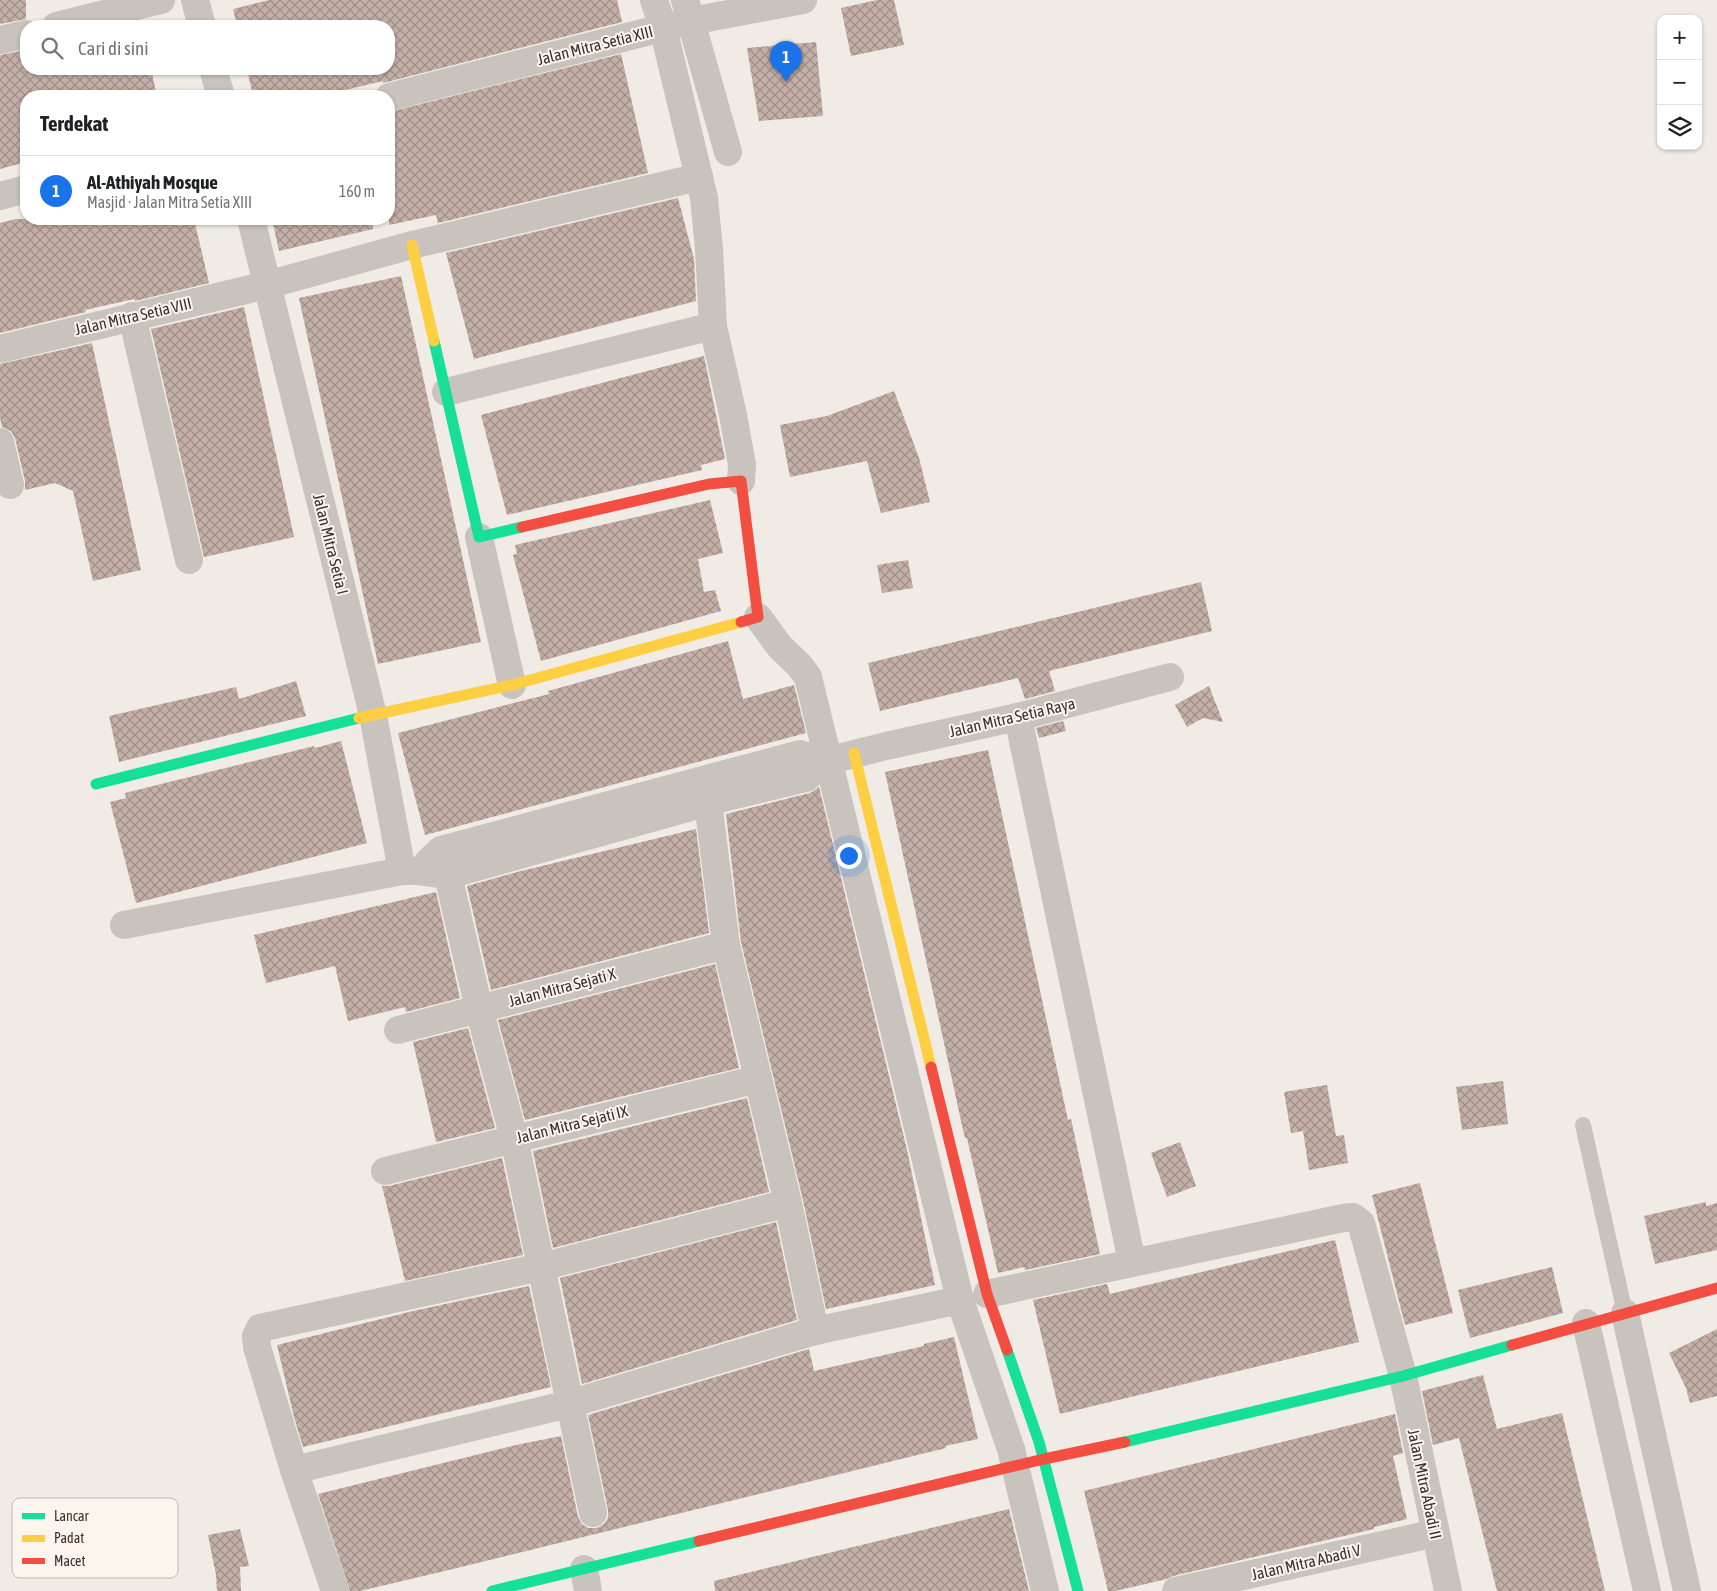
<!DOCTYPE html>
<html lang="id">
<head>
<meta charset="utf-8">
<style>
  body { margin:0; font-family:"Asap Condensed",sans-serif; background:#f2f2f2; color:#202124 }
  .controls { position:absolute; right:15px; top:15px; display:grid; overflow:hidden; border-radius:10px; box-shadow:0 1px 4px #0004 }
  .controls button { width:45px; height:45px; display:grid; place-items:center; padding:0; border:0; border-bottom:1px solid #e0e0e0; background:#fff; color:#202124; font:25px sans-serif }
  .you { position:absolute; left:848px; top:855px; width:18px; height:18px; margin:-12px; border:4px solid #fff; border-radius:50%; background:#1a73e8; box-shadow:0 0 0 8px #1a73e833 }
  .badge { display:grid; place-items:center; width:32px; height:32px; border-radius:50%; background:#1a73e8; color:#fff; font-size:16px; font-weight:700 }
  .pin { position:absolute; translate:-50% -41px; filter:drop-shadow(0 1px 2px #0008) }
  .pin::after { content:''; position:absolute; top:26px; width:18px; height:15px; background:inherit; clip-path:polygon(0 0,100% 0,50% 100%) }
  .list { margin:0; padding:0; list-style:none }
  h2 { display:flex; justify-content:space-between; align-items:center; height:65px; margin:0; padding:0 20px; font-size:21px }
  h2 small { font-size:16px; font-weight:400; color:#757577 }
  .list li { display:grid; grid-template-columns:32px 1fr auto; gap:15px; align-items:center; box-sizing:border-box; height:70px; padding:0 20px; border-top:1px solid #e0e0e0 }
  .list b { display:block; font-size:19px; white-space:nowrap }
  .list p { margin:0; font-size:16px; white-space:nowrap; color:#757577 }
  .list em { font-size:16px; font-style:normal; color:#757577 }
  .icon { flex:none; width:28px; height:28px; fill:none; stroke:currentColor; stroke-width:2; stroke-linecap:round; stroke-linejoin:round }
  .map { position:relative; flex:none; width:1717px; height:1591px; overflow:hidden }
  .search { position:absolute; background:#fff; box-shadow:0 1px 4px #0004; left:20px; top:20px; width:375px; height:55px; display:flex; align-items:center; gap:12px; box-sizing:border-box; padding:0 18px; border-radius:20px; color:#757577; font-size:19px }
  .panel { position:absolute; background:#fff; box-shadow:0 1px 4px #0004; left:20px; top:90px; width:375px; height:135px; border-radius:20px }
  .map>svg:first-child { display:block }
  .building { fill:url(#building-cross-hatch) }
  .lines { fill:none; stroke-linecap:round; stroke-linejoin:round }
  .lane { stroke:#c9c3be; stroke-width:16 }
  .street { stroke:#c9c3be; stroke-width:28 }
  .fast { stroke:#16e098; stroke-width:11 }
  .slow { stroke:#ffcf43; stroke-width:11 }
  .jam { stroke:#f24e42; stroke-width:11 }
  .labels { text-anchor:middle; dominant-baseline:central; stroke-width:4; stroke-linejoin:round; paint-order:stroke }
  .street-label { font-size:16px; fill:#3b302b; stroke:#fbf5ee }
  .key { fill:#fbf5ee; stroke:#c1bab4; stroke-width:1 }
  .key-label { font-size:14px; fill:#3b302b }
</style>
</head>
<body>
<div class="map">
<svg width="1717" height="1591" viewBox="0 0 1717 1591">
  <defs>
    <pattern id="building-cross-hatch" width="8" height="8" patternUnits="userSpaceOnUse" patternTransform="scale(1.25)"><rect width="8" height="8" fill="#c3afa7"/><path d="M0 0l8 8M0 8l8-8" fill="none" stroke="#a08f88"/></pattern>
  </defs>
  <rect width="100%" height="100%" fill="#f0ebe5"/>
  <g class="building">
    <path d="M0 0H26V19L0 24Z"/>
    <path d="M269 0H617L622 22 383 83V81L320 96H253L247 69H389V26H237L233 9Z"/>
    <path d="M877 0H894L904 45 851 56 841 8Z"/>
    <path d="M816 42 823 116 759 121 747 48Z"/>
    <path d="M26 50V69H151L157 96H26V162L0 169V55Z"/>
    <path d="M621 54 648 173 438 223 436 215 389 225V112Z"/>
    <path d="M678 198 694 259 696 301 474 359 446 253Z"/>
    <path d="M16 219H194L209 283 135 301 134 299 85 310 86 312 0 333V223Z"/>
    <path d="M272 219H372L373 229 279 251Z"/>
    <path d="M401 276 481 642 378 664 299 298Z"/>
    <path d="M244 307 294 537 204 557 151 329Z"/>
    <path d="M92 343 141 570 93 581 73 491 55 483 25 490V481L15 438 11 431 2 427 0 417V364Z"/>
    <path d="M704 356 725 459 701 465 702 470 507 515 481 415Z"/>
    <path d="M894 391 919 458 930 502 881 513 867 461 790 477 780 425 827 416Z"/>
    <path d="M710 500 723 553 698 559 704 592 715 590 721 611 541 661 513 555 517 554 515 545Z"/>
    <path d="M908 560 913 588 882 593 877 565Z"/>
    <path d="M1201 582 1212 631 1049 671 1055 691 1025 699 1018 678 880 711 868 663Z"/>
    <path d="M728 641 743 699 794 685 806 733 425 835 398 733 549 694 548 691Z"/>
    <path d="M296 681 306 716 119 762 109 716 236 687 239 699Z"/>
    <path d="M1209 686 1223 722 1203 718 1187 727 1175 705Z"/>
    <path d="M1063 721 1066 731 1039 738 1036 728Z"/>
    <path d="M341 741 367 843 136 903 110 802 126 798 125 793 314 746 315 748Z"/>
    <path d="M988 750 1068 1120 1071 1119 1100 1254 1025 1270 1024 1267 998 1273 967 1138H965L963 1130 885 772Z"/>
    <path d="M819 787 907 1150 935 1285 826 1309 803 1200 741 942 726 814 810 793Z"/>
    <path d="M696 829 709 933 491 990 467 886 521 871Z"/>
    <path d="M436 892 460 998 406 1012 405 1007 348 1021 335 966 266 983 254 935Z"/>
    <path d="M715 964 739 1068 525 1120 498 1020Z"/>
    <path d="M468 1028 495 1128 436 1142 413 1042Z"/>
    <path d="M1503 1081 1508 1124 1462 1130 1456 1087Z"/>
    <path d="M1327 1085 1336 1136 1344 1135 1348 1163 1309 1170 1303 1131 1291 1133 1284 1092Z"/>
    <path d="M747 1098 769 1192 553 1248 533 1151Z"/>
    <path d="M1180 1142 1196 1186 1167 1197 1151 1153Z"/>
    <path d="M502 1158 523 1255 405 1281 382 1186H389Z"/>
    <path d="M1420 1183 1453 1313 1405 1325 1372 1195Z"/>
    <path d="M1706 1202V1206L1717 1203V1250L1655 1264 1644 1216Z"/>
    <path d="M776 1222 797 1320 582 1384 560 1278Z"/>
    <path d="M1335 1240 1359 1342 1060 1414 1033 1300 1107 1284 1110 1294Z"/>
    <path d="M1552 1267 1563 1313 1470 1338 1458 1290Z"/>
    <path d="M529 1286 551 1387 303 1447 294 1417 277 1345 413 1311Z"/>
    <path d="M1717 1329V1396L1690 1403 1686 1388 1669 1353Z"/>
    <path d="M954 1337 978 1439 945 1446 946 1448 453 1569 360 1591H350L318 1494 516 1445 561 1436 578 1517 582 1524 588 1528H597L604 1524 608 1518V1510L588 1415 809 1349 814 1371 924 1346V1344Z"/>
    <path d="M1483 1375 1497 1429 1562 1413 1605 1591H1497L1459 1438 1433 1445 1422 1391Z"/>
    <path d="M1395 1414 1403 1453 1393 1456 1407 1519 1374 1527V1529L1173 1576 1167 1579 1115 1591H1108L1084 1491Z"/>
    <path d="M1009 1509 1029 1591H715L714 1581Z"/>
    <path d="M240 1529 249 1566 240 1567 241 1591H217L216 1575 208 1535Z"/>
  </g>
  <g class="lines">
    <path class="lane" d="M1583 1125 1625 1313"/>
    <g class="street">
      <path d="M195 0 202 26"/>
      <path d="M654 0 663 28 704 198 709 249 713 326 733 415 742 465 741 481"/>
      <path d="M685 0 728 152"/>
      <path d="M56 26 161 0"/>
      <path d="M0 40 26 34"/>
      <path d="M213 69 221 96"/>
      <path d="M389 97 686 22 803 0"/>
      <path d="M0 196 26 189"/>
      <path d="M251 219 373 715 402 871"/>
      <path d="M132 316 189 560"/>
      <path d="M0 349 267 285 412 245 699 177"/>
      <path d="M446 392 713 326"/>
      <path d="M0 442 10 485"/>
      <path d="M479 537 512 685"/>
      <path d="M758 617 780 647 799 665 808 677 960 1300 1011 1449 1045 1591"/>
      <path d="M1018 717 1132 1262"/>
      <path d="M708 802 726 945 788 1203 815 1331"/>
      <path d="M441 850 448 875 479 1009 514 1138 593 1513"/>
      <path d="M428 862 441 850 800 754 822 762"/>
      <path d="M124 925 402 871H418L448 875 723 798 806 778 822 762 886 746 1018 717 1170 677"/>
      <path d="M398 1030 726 945"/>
      <path d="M385 1171 758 1079"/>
      <path d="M987 1294 1343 1218 1353 1217 1361 1223 1403 1376 1448 1591"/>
      <path d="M1625 1313 1687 1591"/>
      <path d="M1586 1323 1647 1591"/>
      <path d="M294 1470 257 1347 256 1336 260 1328 541 1267 788 1203"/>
      <path d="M584 1569 588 1591"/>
      <path d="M335 1591 294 1470 569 1404 815 1331 960 1300"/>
      <path d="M1176 1591 1436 1533"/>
    </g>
    <g class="fast">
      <path d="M434 341 479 537 522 527"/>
      <path d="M96 784 359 718"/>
      <path d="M1007 1350 1039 1442 1078 1591"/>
      <path d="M1125 1442 1403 1376 1512 1345"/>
      <path d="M492 1591 699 1541"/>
    </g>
    <g class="slow">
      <path d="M412 245 434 341"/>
      <path d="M359 718 512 685 741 622"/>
      <path d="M854 753 931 1067"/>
    </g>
    <g class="jam">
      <path d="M522 527 709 484 741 481 758 617 741 622"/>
      <path d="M931 1067 987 1294 1007 1350"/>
      <path d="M1512 1345 1717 1288"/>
      <path d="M699 1541 1044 1459 1125 1442"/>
    </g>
  </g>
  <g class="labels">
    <g class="street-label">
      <text transform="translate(595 45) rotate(-14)">Jalan Mitra Setia XIII</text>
      <text transform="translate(133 316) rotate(-13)">Jalan Mitra Setia VIII</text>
      <text transform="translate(331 544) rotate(76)">Jalan Mitra Setia I</text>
      <text transform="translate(1012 717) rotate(-13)">Jalan Mitra Setia Raya</text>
      <text transform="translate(562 987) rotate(-15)">Jalan Mitra Sejati X</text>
      <text transform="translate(572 1124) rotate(-14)">Jalan Mitra Sejati IX</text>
      <text transform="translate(1425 1484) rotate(78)">Jalan Mitra Abadi II</text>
      <text transform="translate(1306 1562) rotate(-13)">Jalan Mitra Abadi V</text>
    </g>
  </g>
  <rect x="12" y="1498" width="166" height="80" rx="8" class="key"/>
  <rect x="22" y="1513" width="23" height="6" fill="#16e098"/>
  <rect x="22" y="1535" width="23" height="7" fill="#ffcf43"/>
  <rect x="22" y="1558" width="23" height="6" fill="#f24e42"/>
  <g class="key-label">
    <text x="54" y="1521">Lancar</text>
    <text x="54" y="1543">Padat</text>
    <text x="54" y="1566">Macet</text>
  </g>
</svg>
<div class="controls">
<button>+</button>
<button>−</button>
<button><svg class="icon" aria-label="layers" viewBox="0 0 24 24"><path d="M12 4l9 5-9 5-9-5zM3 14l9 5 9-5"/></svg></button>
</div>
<div class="you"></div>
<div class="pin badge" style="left:786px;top:82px">1</div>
<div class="search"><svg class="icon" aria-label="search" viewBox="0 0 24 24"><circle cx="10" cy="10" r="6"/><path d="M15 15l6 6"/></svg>Cari di sini</div>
<section class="panel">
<h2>Terdekat<small></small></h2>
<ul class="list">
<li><span class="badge">1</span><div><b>Al-Athiyah Mosque</b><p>Masjid · Jalan Mitra Setia XIII</p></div><em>160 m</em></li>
</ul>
</section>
</div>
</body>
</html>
